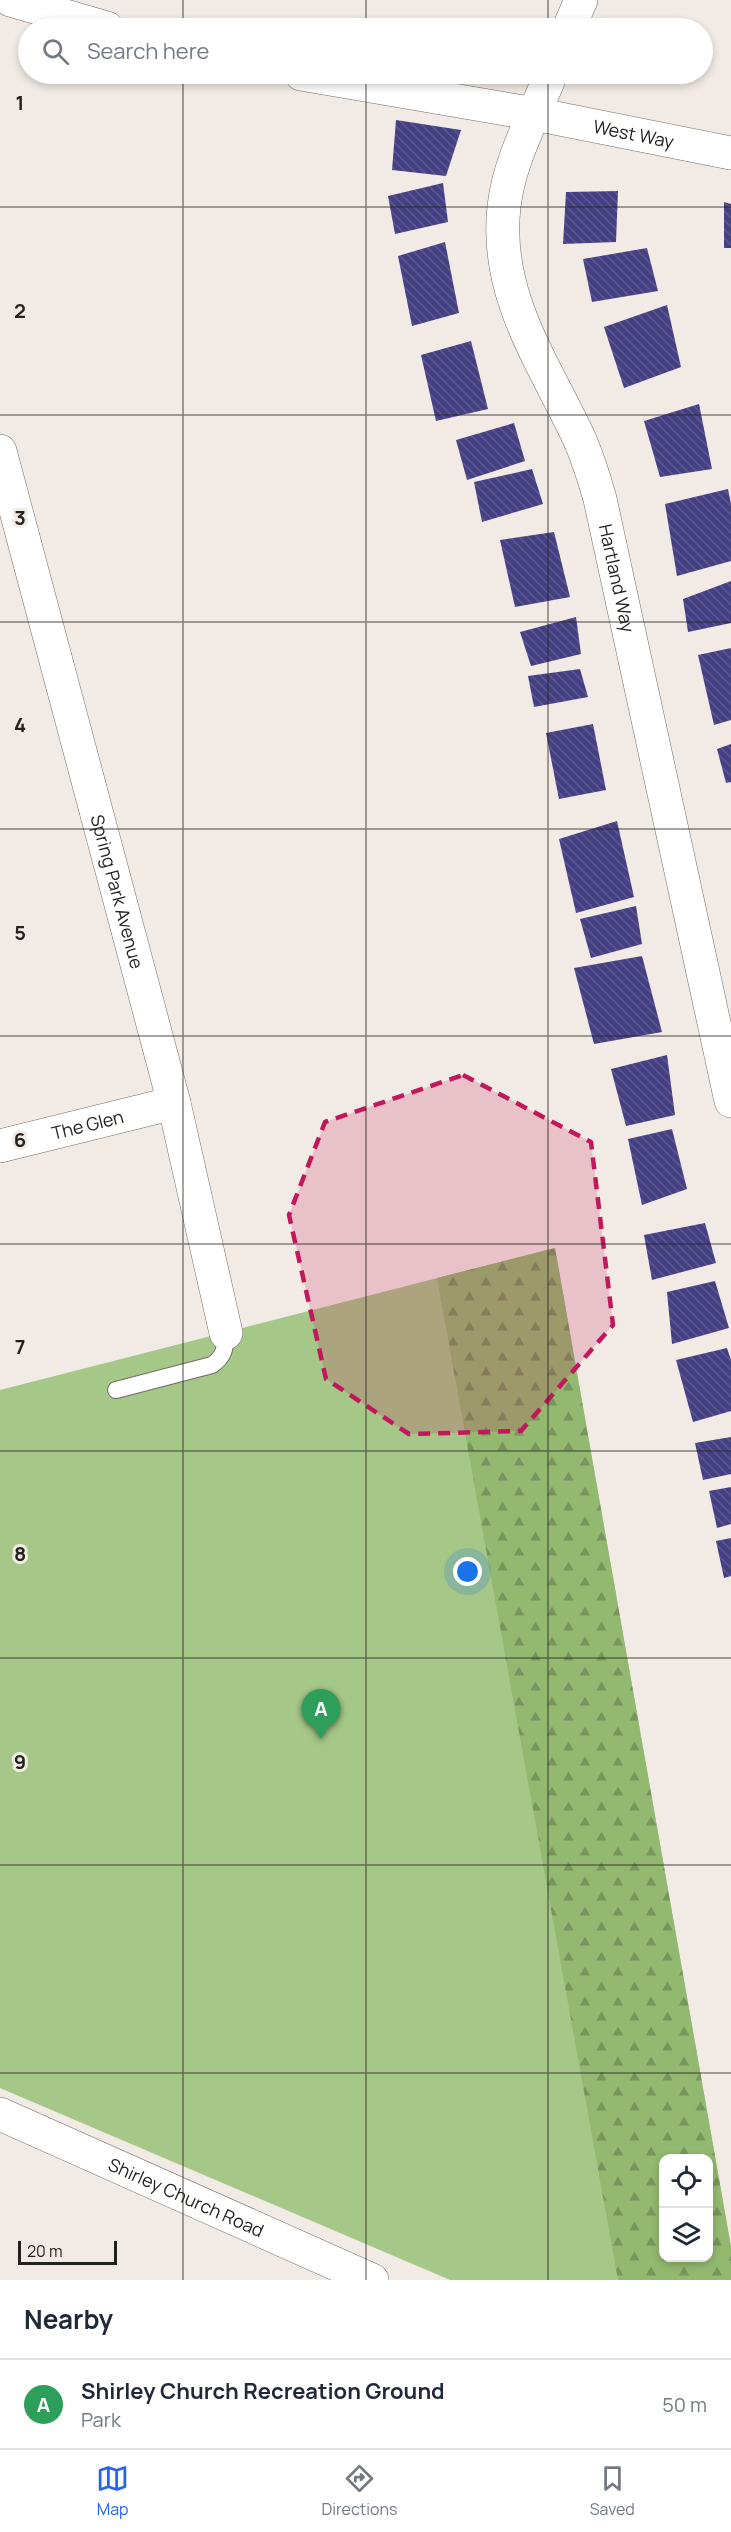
<!DOCTYPE html>
<html lang="en">
<head>
<meta charset="utf-8">
<style>
  body { margin:0; font-family:Manrope,sans-serif; background:#f6f6f7; color:#1f2937 }
  .controls { position:absolute; right:18px; bottom:18px; display:grid; overflow:hidden; border-radius:12px; box-shadow:0 3px 9px #0003 }
  .controls button { width:54px; height:54px; display:grid; place-items:center; padding:0; border:0; border-bottom:2px solid #e0e1e3; background:#fff; color:#1f2937; font:30px sans-serif }
  .scale { position:absolute; left:18px; bottom:15px; width:99px; box-sizing:border-box; padding-left:6px; border:3px solid #24221f; border-top:0; font-size:16px; line-height:21px; white-space:nowrap; color:#24221f; -webkit-text-stroke:4px #f2ebe5; paint-order:stroke }
  .you { position:absolute; left:468px; top:1572px; width:21px; height:21px; margin:-15px; border:4px solid #fff; border-radius:50%; background:#1a73e8; box-shadow:0 0 0 9px #1a73e833 }
  .badge { display:grid; place-items:center; width:39px; height:39px; border-radius:50%; background:#2563eb; color:#fff; font-size:20px; font-weight:700 }
  .pin { position:absolute; translate:-50% -50px; filter:drop-shadow(0 2px 3px #0008) }
  .pin::after { content:''; position:absolute; top:32px; width:21px; height:18px; background:inherit; clip-path:polygon(0 0,100% 0,50% 100%) }
  .list { margin:0; padding:0; list-style:none }
  h2 { display:flex; justify-content:space-between; align-items:center; height:78px; margin:0; padding:0 24px; font-size:26px }
  h2 small { font-size:20px; font-weight:400; color:#747a83 }
  .list li { display:grid; grid-template-columns:39px 1fr auto; gap:18px; align-items:center; box-sizing:border-box; height:90px; padding:0 24px; border-top:2px solid #e0e1e3 }
  .list b { display:block; font-size:22px; white-space:nowrap }
  .list p { margin:0; font-size:20px; white-space:nowrap; color:#747a83 }
  .list em { font-size:20px; font-style:normal; color:#747a83 }
  .icon { flex:none; width:33px; height:33px; fill:none; stroke:currentColor; stroke-width:2; stroke-linecap:round; stroke-linejoin:round }
  .map { position:relative; flex:none; width:731px; height:2280px; overflow:hidden }
  .search { position:absolute; background:#fff; box-shadow:0 3px 9px #0003; left:18px; right:18px; top:18px; height:66px; display:flex; align-items:center; gap:15px; box-sizing:border-box; padding:0 21px; border-radius:33px; color:#747a83; font-size:22px }
  .sheet { height:168px; background:#fff }
  nav { display:flex; justify-content:space-around; align-items:center; box-sizing:border-box; height:84px; border-top:2px solid #e0e1e3; background:#fff; font-size:16px; color:#747a83 }
  nav a { display:grid; justify-items:center; gap:3px }
  nav .on { color:#2563eb }
  .map>svg:first-child { display:block }
  .green { fill:#a5c787; fill-rule:evenodd }
  .forest { fill:url(#forest-firs); fill-rule:evenodd }
  .building { fill:url(#building-back-hatch) }
  .lines { fill:none; stroke-linecap:round; stroke-linejoin:round }
  .lane-casing { stroke:#726c66; stroke-width:18 }
  .street-casing { stroke:#726c66; stroke-width:34 }
  .secondary-casing { stroke:#726c66; stroke-width:34 }
  .lane { stroke:#fff; stroke-width:16 }
  .street { stroke:#fff; stroke-width:33 }
  .secondary { stroke:#fff; stroke-width:33 }
  .marked { fill:#c2185b; fill-opacity:0.2; stroke:#c2185b; stroke-width:4.5; stroke-dasharray:12 8; stroke-linejoin:round }
  .grid { fill:none; stroke:#24221f; stroke-width:1.5; stroke-opacity:0.55 }
  .labels { text-anchor:middle; dominant-baseline:central; stroke-width:6; stroke-linejoin:round; paint-order:stroke }
  .street-label { font-size:18px; fill:#24221f; stroke:#f2ebe5 }
  .grid-label { font-size:20px; text-anchor:middle; font-weight:bold; fill:#24221f; stroke:#f2ebe5; stroke-width:6; stroke-linejoin:round; paint-order:stroke }
</style>
</head>
<body>
<div class="map">
<svg width="731" height="2280" viewBox="0 0 731 2280">
  <defs>
    <pattern id="forest-firs" width="22" height="20" patternUnits="userSpaceOnUse" patternTransform="scale(1.5)"><rect width="22" height="20" fill="#93b970"/><path d="M5 1l3.5 6h-7zM16 11l3.5 6h-7z" fill="#78965b"/></pattern>
    <pattern id="building-back-hatch" width="6" height="6" patternUnits="userSpaceOnUse" patternTransform="scale(1.5)"><rect width="6" height="6" fill="#444083"/><path d="M-1 5l2 2M0 0l6 6M5-1l2 2" fill="none" stroke="#5c598e"/></pattern>
  </defs>
  <rect width="100%" height="100%" fill="#f2ebe5"/>
  <path class="green" d="M555 1248 731 2247V2280H450L0 2088V1390ZM664 2158H708V2258H664Z"/>
  <path class="forest" d="M555 1248 731 2247V2280H618L437 1278ZM664 2158H708V2258H664Z"/>
  <g class="building">
    <path d="M396 120 461 130 446 176 392 170Z"/>
    <path d="M443 183 448 222 395 234 388 196Z"/>
    <path d="M618 191 616 242 563 244 566 192Z"/>
    <path d="M724 202 731 204V248H724Z"/>
    <path d="M445 242 459 313 412 326 398 256Z"/>
    <path d="M647 248 658 291 592 302 583 259Z"/>
    <path d="M667 305 681 367 624 388 604 327Z"/>
    <path d="M471 341 488 409 436 421 421 355Z"/>
    <path d="M699 404 712 469 660 477 644 421Z"/>
    <path d="M514 423 525 461 467 480 456 440Z"/>
    <path d="M532 469 543 504 482 522 474 482Z"/>
    <path d="M728 489 731 504V561L677 576 665 504Z"/>
    <path d="M554 532 570 597 515 607 500 540Z"/>
    <path d="M731 581V623L688 632 683 599Z"/>
    <path d="M576 617 581 654 531 666 520 632Z"/>
    <path d="M731 648V720L714 725 698 655Z"/>
    <path d="M580 669 588 697 534 707 528 676Z"/>
    <path d="M593 724 606 790 559 799 546 733Z"/>
    <path d="M731 744V782L726 783 717 749Z"/>
    <path d="M617 821 634 897 576 913 559 839Z"/>
    <path d="M636 906 642 944 591 958 580 919Z"/>
    <path d="M642 956 662 1032 594 1044 574 968Z"/>
    <path d="M667 1055 675 1115 626 1126 611 1069Z"/>
    <path d="M672 1129 687 1189 642 1205 628 1139Z"/>
    <path d="M705 1223 716 1263 652 1280 644 1235Z"/>
    <path d="M715 1281 729 1328 672 1344 667 1292Z"/>
    <path d="M727 1348 731 1360V1411L693 1422 676 1360Z"/>
    <path d="M731 1437V1474L703 1480 695 1443Z"/>
    <path d="M731 1487V1524L717 1528 709 1491Z"/>
    <path d="M731 1538V1576L724 1578 716 1541Z"/>
  </g>
  <g class="lines">
    <defs>
      <path id="lane" d="M116 1390 212 1365C225 1356 225 1348 226 1333"/>
      <g id="street">
        <path d="M10 0 107 28"/>
        <path id="s1" d="M301 74 535 114 731 153"/>
        <path id="s2" d="M0 451 174 1103 226 1333"/>
        <path id="s3" d="M0 1146 174 1103"/>
      </g>
      <g id="secondary">
        <path d="M569 28 581 0"/>
        <path id="s4" d="M551 74C534 117 509 160 504 207 494 295 544 363 579 438 588 458 594 478 600 499L731 1101"/>
        <path id="s5" d="M0 2114 372 2280"/>
      </g>
    </defs>
    <use href="#lane" class="lane-casing"/>
    <use href="#street" class="street-casing"/>
    <use href="#secondary" class="secondary-casing"/>
    <use href="#lane" class="lane"/>
    <use href="#street" class="street"/>
    <use href="#secondary" class="secondary"/>
  </g>
  <path class="marked" d="M463 1075 591 1142 613 1325 521 1431 409 1434 326 1379 289 1215 325 1122Z"/>
  <path class="grid" d="M183 0V28M366 0V28M548 0V28M183 74V2280M366 74V2280M548 74V2280M0 207H731M0 415H731M0 622H731M0 829H731M0 1036H731M0 1244H731M0 1451H731M0 1658H731M0 1865H731M0 2073H731"/>
  <g class="labels">
    <g class="street-label">
      <text stroke="none"><textPath href="#s1" startOffset="338">West Way</textPath></text>
      <text stroke="none"><textPath href="#s4" startOffset="534">Hartland Way</textPath></text>
      <text stroke="none"><textPath href="#s2" startOffset="456">Spring Park Avenue</textPath></text>
      <text stroke="none"><textPath href="#s3" startOffset="90">The Glen</textPath></text>
      <text stroke="none"><textPath href="#s5" startOffset="204">Shirley Church Road</textPath></text>
    </g>
  </g>
  <g class="grid-label">
    <text x="20" y="110">1</text>
    <text x="20" y="318">2</text>
    <text x="20" y="525">3</text>
    <text x="20" y="732">4</text>
    <text x="20" y="940">5</text>
    <text x="20" y="1147">6</text>
    <text x="20" y="1354">7</text>
    <text x="20" y="1561">8</text>
    <text x="20" y="1769">9</text>
  </g>
</svg>
<div class="controls">
<button><svg class="icon" aria-label="locate" viewBox="0 0 24 24"><circle cx="12" cy="12" r="6"/><path d="M12 2v4M12 18v4M2 12h4M18 12h4"/></svg></button>
<button><svg class="icon" aria-label="layers" viewBox="0 0 24 24"><path d="M12 4l9 5-9 5-9-5zM3 14l9 5 9-5"/></svg></button>
</div>
<div class="scale">20 m</div>
<div class="you"></div>
<div class="pin badge" style="left:321px;top:1739px;background:#2e9e5b">A</div>
<div class="search"><svg class="icon" aria-label="search" viewBox="0 0 24 24"><circle cx="10" cy="10" r="6"/><path d="M15 15l6 6"/></svg>Search here</div>
</div>
<section class="sheet">
<h2>Nearby<small></small></h2>
<ul class="list">
<li><span class="badge" style="background:#2e9e5b">A</span><div><b>Shirley Church Recreation Ground</b><p>Park</p></div><em>50 m</em></li>
</ul>
</section>
<nav>
<a class="on"><svg class="icon" aria-label="map" viewBox="0 0 24 24"><path d="M3 6l6-2 6 2 6-2v14l-6 2-6-2-6 2zM9 4v14M15 6v14"/></svg>Map</a>
<a><svg class="icon" aria-label="directions" viewBox="0 0 24 24"><path d="M12 3l9 9-9 9-9-9zM9 14v-3h6M13 9l2 2-2 2"/></svg>Directions</a>
<a><svg class="icon" aria-label="saved" viewBox="0 0 24 24"><path d="M7 4h10v16l-5-4-5 4z"/></svg>Saved</a>
</nav>
</body>
</html>
